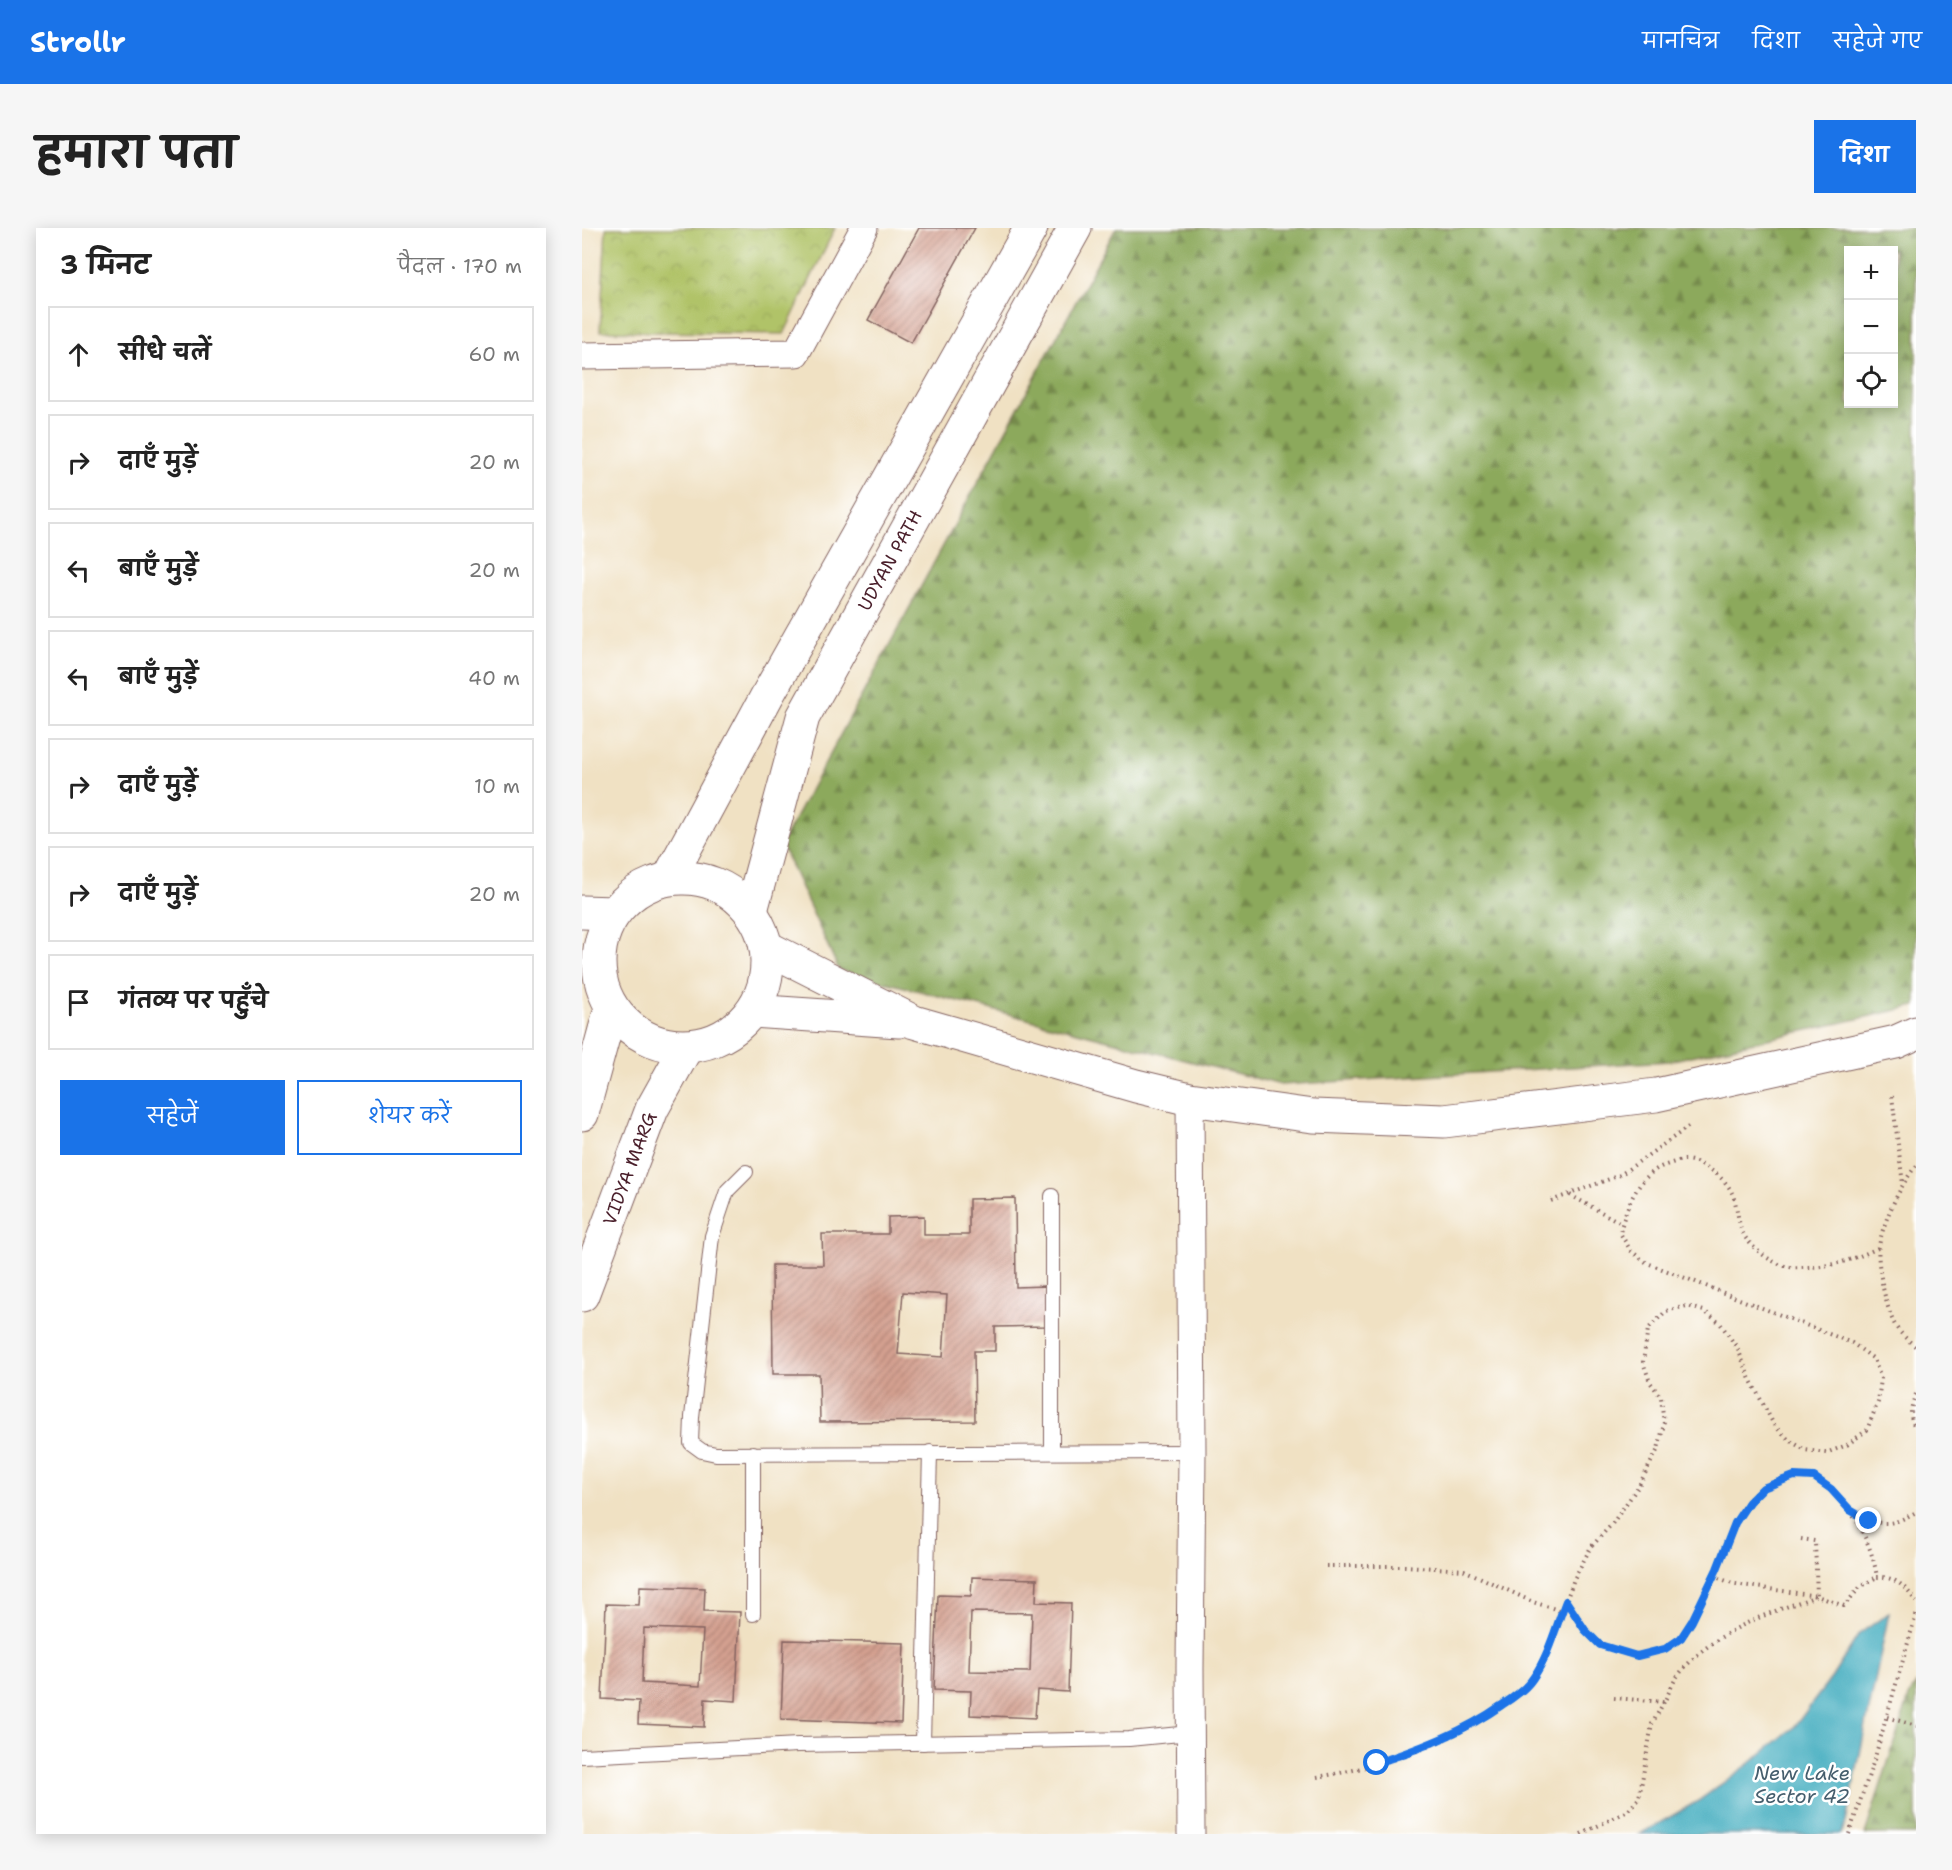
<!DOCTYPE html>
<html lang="hi">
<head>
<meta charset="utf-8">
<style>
  body { margin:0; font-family:"Shantell Sans","Playpen Sans Deva",sans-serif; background:#f6f6f6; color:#222 }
  .controls { position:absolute; right:18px; top:18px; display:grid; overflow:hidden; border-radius:0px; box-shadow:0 3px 15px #0003 }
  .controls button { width:54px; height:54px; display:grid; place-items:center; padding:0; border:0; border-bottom:2px solid #e0e0e0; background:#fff; color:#222; font:30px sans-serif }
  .stop { position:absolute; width:18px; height:18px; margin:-14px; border:4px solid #1a73e8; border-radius:50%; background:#fff }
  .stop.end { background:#1a73e8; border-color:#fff; box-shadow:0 2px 6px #0008 }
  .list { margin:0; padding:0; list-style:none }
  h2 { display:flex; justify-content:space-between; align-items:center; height:78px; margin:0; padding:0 24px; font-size:26px }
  h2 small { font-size:20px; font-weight:400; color:#767676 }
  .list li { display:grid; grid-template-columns:39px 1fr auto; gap:18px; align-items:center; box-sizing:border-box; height:96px; margin:0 12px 12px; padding:0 12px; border:2px solid #e0e0e0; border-radius:0px }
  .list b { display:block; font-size:22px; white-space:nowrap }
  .list em { font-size:20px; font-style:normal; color:#767676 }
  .actions { display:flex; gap:12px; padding:18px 24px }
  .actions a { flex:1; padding:14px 0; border:2px solid #1a73e8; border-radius:0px; text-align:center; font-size:21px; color:#1a73e8 }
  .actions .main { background:#1a73e8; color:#fff }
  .icon { flex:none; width:33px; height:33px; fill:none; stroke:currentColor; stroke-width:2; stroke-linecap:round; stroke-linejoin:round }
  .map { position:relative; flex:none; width:1334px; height:1606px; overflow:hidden; border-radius:0px }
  header { display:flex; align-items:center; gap:36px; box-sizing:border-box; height:84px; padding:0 30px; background:#1a73e8; color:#fff }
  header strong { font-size:28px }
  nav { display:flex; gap:33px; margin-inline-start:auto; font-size:21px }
  .intro { display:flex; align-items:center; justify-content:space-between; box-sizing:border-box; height:144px; padding:0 36px }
  h1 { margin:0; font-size:42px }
  .button { padding:15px 27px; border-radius:0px; background:#1a73e8; color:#fff; font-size:21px; font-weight:700 }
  main { display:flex; gap:36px; padding:0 36px }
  aside { flex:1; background:#fff; border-radius:0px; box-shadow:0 3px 15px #0003 }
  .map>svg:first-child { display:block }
  .forest { fill:url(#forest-firs); stroke:#6b6444; stroke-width:1.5; fill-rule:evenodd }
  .park { fill:url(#park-crowns); stroke:#7d7149; stroke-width:1.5 }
  .water { fill:#3eaabd; stroke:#446474; stroke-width:1.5 }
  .building { fill:url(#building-hatch); fill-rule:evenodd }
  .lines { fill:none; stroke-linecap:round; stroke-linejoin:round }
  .lane-casing { stroke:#846360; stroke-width:16 }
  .street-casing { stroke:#846360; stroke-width:29 }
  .secondary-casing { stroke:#846360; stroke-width:35 }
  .path { stroke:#846360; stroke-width:4; stroke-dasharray:1.5 4.5; stroke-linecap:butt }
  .lane { stroke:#fff; stroke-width:14 }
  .street { stroke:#fff; stroke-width:27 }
  .secondary { stroke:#fff; stroke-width:33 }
  .route { stroke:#1a73e8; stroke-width:8 }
  .labels { text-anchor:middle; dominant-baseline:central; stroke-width:5; stroke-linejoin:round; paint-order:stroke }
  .street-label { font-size:18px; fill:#4a1f2b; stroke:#fff }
  .water-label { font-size:20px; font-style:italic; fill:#455e6d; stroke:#fff }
</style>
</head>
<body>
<header>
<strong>Strollr</strong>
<nav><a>मानचित्र</a><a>दिशा</a><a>सहेजे गए</a></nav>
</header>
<div class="intro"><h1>हमारा पता</h1><a class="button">दिशा</a></div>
<main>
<aside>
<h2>3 मिनट<small>पैदल · 170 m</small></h2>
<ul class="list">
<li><svg class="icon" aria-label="ahead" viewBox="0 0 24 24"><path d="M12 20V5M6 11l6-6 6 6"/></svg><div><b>सीधे चलें</b></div><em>60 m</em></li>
<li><svg class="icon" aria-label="right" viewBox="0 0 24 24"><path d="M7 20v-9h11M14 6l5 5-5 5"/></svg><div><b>दाएँ मुड़ें</b></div><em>20 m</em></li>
<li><svg class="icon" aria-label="left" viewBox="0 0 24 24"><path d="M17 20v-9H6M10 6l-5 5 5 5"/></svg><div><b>बाएँ मुड़ें</b></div><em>20 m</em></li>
<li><svg class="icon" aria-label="left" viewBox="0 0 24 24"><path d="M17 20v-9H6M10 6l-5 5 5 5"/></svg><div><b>बाएँ मुड़ें</b></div><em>40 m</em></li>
<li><svg class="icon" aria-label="right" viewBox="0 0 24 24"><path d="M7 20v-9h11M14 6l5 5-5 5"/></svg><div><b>दाएँ मुड़ें</b></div><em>10 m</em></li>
<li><svg class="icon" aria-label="right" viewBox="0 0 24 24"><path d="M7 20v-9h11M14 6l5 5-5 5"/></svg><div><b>दाएँ मुड़ें</b></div><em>20 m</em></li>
<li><svg class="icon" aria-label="arrive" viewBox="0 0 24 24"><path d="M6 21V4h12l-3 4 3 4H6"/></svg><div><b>गंतव्य पर पहुँचे</b></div></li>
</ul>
<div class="actions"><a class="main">सहेजें</a><a>शेयर करें</a></div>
</aside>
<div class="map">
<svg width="1334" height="1606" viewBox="0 0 1334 1606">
  <defs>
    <pattern id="forest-firs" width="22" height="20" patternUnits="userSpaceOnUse" patternTransform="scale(1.5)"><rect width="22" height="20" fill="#8ca95c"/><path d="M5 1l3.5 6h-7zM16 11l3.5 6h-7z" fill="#74894c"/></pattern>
    <pattern id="park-crowns" width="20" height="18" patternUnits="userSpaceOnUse" patternTransform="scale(1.5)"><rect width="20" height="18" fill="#b0c367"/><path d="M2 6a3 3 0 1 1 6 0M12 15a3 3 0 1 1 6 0" fill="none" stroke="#99a75a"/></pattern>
    <pattern id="building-hatch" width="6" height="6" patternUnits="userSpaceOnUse" patternTransform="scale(1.5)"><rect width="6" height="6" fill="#d4a090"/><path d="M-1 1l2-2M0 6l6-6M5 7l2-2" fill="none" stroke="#ae8276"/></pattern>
  </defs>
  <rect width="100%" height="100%" fill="#fff"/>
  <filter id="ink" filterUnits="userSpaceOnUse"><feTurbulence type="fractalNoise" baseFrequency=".0167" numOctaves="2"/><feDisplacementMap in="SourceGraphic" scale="12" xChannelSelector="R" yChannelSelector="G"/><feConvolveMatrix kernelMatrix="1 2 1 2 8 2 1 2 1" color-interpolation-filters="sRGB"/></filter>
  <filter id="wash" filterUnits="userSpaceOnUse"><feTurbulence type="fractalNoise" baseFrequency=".008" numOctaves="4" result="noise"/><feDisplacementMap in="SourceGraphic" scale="24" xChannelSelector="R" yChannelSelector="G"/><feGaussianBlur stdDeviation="1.35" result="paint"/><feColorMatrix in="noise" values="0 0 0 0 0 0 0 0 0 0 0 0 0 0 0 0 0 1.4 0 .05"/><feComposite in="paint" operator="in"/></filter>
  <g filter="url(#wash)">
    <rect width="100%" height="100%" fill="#f0e1c3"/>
    <g class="forest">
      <path d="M534 0H1334V778L1087 833 699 857 257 742 199 616ZM1266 22H1312V176H1266Z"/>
      <path d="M1334 1455V1606H1283L1327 1469Z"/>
    </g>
    <path class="park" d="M24 0H253L202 106 18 103Z"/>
    <path class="water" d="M1307 1385 1264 1594 1259 1606H1058L1116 1573 1167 1536 1213 1498 1250 1449 1277 1406Z"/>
    <g id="blocks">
      <g class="building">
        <path d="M337 0H393L329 115 286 92Z"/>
        <path d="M433 970 434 1059 463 1058 464 1098 413 1099V1123H392L393 1193 238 1194 237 1146H191L190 1037H241L240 1006H306V989L342 988V1007H387V971ZM321 1064 365 1067 361 1129 316 1126Z"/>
        <path d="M390 1349 455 1351 454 1374 489 1375 486 1464 455 1462 453 1490 388 1487 389 1463 352 1462 356 1367 389 1368ZM389 1384 450 1385 448 1444 387 1443Z"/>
        <path d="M58 1358 123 1360 122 1383 158 1384 154 1473 123 1471 122 1499 56 1496 57 1473 20 1471 24 1376 57 1377ZM62 1400 121 1402 118 1458 60 1455Z"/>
        <path d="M202 1412 322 1415 319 1495 199 1491Z"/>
      </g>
    </g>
  </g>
  <g filter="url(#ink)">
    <use href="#blocks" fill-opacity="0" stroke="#846360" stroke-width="1.5"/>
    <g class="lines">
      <defs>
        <g id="lane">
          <path d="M164 944 145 963 130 1008 110 1189 109 1215 120 1223 134 1226 610 1224"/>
          <path d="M470 1224V968"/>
          <path d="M171 1386V1225"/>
          <path d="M341 1515 348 1224"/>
          <path d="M0 1528 216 1517 547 1511 608 1505"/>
        </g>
        <g id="street">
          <path d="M0 128 214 125 282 0"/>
          <path d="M608 871 610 1224 608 1440 609 1606"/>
        </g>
        <g id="secondary">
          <path d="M87 650 185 468 449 0"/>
          <circle cx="101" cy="734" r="84"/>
          <path id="s1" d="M169 683 221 489 493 0"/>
          <path d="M0 684 32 685"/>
          <path d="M184 719 332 794 554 858 608 871 731 888 862 893 1074 867 1314 814 1334 805"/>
          <path d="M170 783 317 793"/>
          <path d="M0 886 29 780"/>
          <path id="s2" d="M0 1067 70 881 104 820"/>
        </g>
      </defs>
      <use href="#lane" class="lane-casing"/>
      <use href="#street" class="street-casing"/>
      <use href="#secondary" class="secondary-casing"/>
      <g class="path">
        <path d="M1310 868 1321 956"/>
        <path d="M1334 938C1318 957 1301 994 1297 1018 1294 1035 1304 1079 1312 1095 1316 1104 1327 1113 1334 1119"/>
        <path d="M988 967 1039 995"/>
        <path d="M969 973 1038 947 1109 897"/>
        <path d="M1296 1020C1270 1032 1251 1039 1222 1039 1216 1039 1209 1040 1203 1038 1190 1035 1171 1021 1163 1009 1155 996 1156 978 1150 965 1144 950 1119 932 1103 932 1097 932 1087 936 1081 938 1056 948 1043 981 1038 1005L1049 1023 1065 1035 1270 1115 1292 1131 1299 1151 1296 1174 1285 1202 1265 1217 1244 1225 1223 1222 1207 1212 1192 1197 1167 1149 1156 1121 1138 1095 1122 1083 1105 1078 1084 1083 1066 1101 1061 1134 1068 1154 1079 1169 1082 1196 1076 1221 1056 1259 1030 1296 1009 1319 992 1351 984 1373C1001 1398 1008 1415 1039 1424 1049 1427 1055 1428 1065 1425 1078 1422 1089 1419 1098 1411 1107 1403 1112 1390 1117 1379 1122 1367 1129 1355 1134 1342 1147 1314 1154 1278 1181 1260 1187 1256 1196 1253 1202 1251 1252 1234 1257 1296 1304 1295 1315 1295 1325 1289 1334 1284"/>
        <path d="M1334 1166C1329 1177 1326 1190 1334 1200"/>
        <path d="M1268 1283C1282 1304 1291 1324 1295 1349 1313 1348 1324 1359 1334 1374"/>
        <path d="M744 1338H823L882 1342 951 1374 980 1383"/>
        <path d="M1131 1348 1153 1356 1235 1368 1233 1313 1219 1311"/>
        <path d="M1032 1470 1082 1474C1087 1465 1091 1453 1098 1445 1132 1403 1186 1385 1235 1368L1262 1378 1279 1358 1295 1349"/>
        <path d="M1305 1489 1334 1498"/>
        <path d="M735 1549C799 1539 865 1516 918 1479 929 1471 944 1461 952 1449 966 1426 974 1398 984 1373"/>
        <path d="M999 1606 1046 1583 1057 1570 1070 1496 1082 1474"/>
        <path d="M1267 1606 1293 1529 1334 1387"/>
      </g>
      <use href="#lane" class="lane"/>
      <use href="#street" class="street"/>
      <use href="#secondary" class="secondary"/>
    </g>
  </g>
  <g class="lines" filter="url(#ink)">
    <path class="route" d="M795 1535C839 1520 882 1504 920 1477 931 1470 944 1461 951 1450 967 1427 974 1398 984 1373L1003 1402 1018 1417 1055 1428 1083 1421 1099 1410 1110 1393 1135 1341 1153 1295 1167 1274 1181 1260 1212 1248 1232 1249 1249 1261 1268 1282 1287 1293"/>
  </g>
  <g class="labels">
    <g class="street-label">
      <text stroke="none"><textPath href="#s1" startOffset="380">UDYAN PATH</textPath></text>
      <text stroke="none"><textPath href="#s2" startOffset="135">VIDYA MARG</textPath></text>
    </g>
    <g class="water-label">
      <text x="1220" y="1545">New Lake<tspan x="1220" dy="23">Sector 42</tspan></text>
    </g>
  </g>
</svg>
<div class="controls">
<button>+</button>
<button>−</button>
<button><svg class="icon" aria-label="locate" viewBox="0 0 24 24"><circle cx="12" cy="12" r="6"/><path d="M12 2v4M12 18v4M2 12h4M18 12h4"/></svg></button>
</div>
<div class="stop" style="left:795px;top:1535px"></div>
<div class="stop end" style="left:1287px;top:1293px"></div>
</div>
</main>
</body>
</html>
